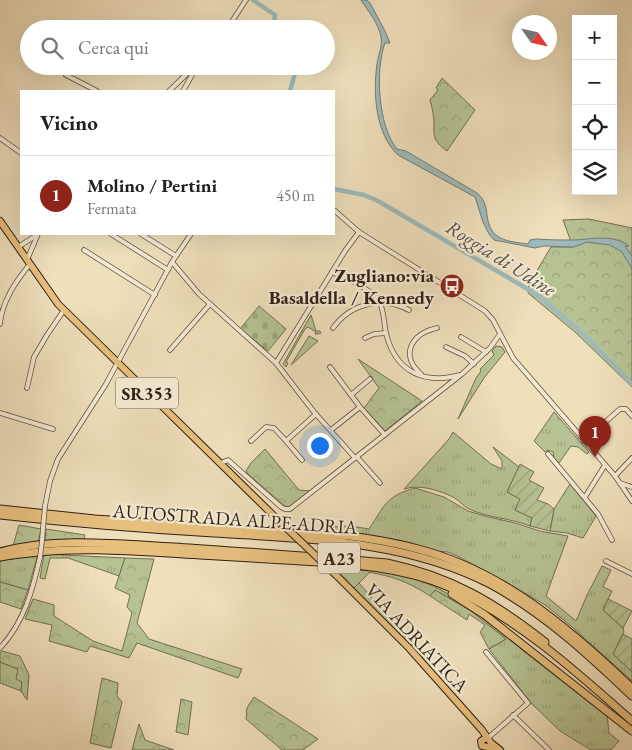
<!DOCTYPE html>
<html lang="it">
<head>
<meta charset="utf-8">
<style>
  body { margin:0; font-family:"EB Garamond",serif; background:#f6f6f6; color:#202124 }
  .controls { position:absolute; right:15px; top:15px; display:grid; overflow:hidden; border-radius:0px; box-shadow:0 5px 20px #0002 }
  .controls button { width:45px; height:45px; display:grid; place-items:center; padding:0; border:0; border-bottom:1px solid #e0e0e0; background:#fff; color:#202124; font:25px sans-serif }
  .compass { position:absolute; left:512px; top:15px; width:45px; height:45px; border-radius:50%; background:#fff; box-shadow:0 5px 20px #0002; rotate:124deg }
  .you { position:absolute; left:319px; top:445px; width:18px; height:18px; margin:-12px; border:4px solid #fff; border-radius:50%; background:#1a73e8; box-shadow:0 0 0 8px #1a73e833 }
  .badge { display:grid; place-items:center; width:32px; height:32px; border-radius:50%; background:#8f2418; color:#fff; font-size:16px; font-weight:700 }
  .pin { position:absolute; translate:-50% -41px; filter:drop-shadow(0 1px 2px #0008) }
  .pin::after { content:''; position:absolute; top:26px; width:18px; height:15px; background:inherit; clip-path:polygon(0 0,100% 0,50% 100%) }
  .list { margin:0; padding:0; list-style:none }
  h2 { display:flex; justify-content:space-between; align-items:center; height:65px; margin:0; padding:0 20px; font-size:21px }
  h2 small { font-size:16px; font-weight:400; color:#757577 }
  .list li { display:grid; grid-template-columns:32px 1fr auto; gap:15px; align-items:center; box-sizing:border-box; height:80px; padding:0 20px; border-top:1px solid #e0e0e0 }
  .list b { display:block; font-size:19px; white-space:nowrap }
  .list p { margin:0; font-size:16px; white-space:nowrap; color:#757577 }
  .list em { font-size:16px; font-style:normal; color:#757577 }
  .icon { flex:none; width:28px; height:28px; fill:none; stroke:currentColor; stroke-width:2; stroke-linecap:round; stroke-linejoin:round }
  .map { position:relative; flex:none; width:632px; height:750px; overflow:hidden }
  .search { position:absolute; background:#fff; box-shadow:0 5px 20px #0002; left:20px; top:20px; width:315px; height:55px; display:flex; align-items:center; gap:12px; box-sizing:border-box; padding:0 18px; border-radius:28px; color:#757577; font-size:19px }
  .panel { position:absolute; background:#fff; box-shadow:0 5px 20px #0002; left:20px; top:90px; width:315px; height:145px; border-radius:0px }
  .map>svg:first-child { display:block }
  .grass { fill:url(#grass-tufts); stroke:#727054 }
  .forest { fill:url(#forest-crowns); stroke:#727054 }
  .cemetery { fill:url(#cemetery-stones); stroke:#727054 }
  .garden { fill:url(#garden-furrows); stroke:#727054 }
  .water { fill:#9ebaba; stroke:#717c78 }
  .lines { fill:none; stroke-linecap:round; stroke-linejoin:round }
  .canal { stroke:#9ebaba; stroke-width:4.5 }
  .street-casing { stroke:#5e4f3e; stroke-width:5.5 }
  .primary-casing { stroke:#2e1f15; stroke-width:8 }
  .highway-casing { stroke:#2e1f15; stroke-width:9 }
  .street { stroke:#f5ead3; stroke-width:4 }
  .primary { stroke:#e8c07e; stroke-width:6 }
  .highway { stroke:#e8c07e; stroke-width:7 }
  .street-bridge-casing { stroke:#5e4f3e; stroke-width:5.5; stroke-linecap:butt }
  .primary-bridge-casing { stroke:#2e1f15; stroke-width:8; stroke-linecap:butt }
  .street-bridge { stroke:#f5ead3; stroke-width:4 }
  .primary-bridge { stroke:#e8c07e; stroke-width:6 }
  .labels { text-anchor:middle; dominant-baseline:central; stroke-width:4.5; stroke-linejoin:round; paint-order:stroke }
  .shield { fill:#f5ead3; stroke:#6a5c4e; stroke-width:1 }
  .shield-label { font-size:18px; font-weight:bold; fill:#2e1f15 }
  .poi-label { font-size:19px; font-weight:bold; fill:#2e1f15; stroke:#f5ead3; text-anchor:end }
  .street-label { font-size:19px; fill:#2e1f15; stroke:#f5ead3 }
  .water-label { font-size:20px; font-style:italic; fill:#504e47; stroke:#f5ead3 }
</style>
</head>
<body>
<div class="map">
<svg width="632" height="750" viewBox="0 0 632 750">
  <defs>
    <pattern id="grass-tufts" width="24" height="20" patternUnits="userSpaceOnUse" patternTransform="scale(1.25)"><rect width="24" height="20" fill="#b6c292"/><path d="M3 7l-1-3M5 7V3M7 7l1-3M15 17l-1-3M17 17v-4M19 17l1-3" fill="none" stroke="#9da67d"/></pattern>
    <pattern id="forest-crowns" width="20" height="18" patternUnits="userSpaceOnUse" patternTransform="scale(1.25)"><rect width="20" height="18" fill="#b6c292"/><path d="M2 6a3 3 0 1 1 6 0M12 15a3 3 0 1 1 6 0" fill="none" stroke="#9da67d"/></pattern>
    <pattern id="cemetery-stones" width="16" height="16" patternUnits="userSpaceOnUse" patternTransform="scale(1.25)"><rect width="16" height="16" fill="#b6c292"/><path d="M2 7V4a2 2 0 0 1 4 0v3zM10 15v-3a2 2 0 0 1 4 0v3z" fill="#9da67d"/></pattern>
    <pattern id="garden-furrows" width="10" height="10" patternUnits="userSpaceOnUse" patternTransform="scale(1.25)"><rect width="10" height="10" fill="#b6c292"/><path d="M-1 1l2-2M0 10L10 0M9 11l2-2" fill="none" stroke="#9da67d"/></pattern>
  </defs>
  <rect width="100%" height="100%" fill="#efdfbb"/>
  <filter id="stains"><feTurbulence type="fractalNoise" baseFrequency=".004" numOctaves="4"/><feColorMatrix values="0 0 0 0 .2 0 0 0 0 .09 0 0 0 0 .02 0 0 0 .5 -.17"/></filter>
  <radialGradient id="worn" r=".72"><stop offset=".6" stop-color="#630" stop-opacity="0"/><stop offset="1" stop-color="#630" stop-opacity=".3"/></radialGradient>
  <g class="grass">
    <path d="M311 315 316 331H320L321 333 317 334H315L316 332 308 327 305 329 286 362 288 363 286 367 283 364Z"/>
    <path d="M309 336 318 341 291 365Z"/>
    <path d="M496 346 502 347 505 352 484 378 458 419 476 378 481 371 480 369 494 355 492 351Z"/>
    <path d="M554 412 589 452 587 454 578 447 571 446 559 463 554 458 553 452 548 450 545 452 534 441Z"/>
    <path d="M453 432 491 464 502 469V461L493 447 519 467 507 492 521 499 515 510 533 518 530 526C510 518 488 518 469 509 463 506 459 500 453 497 438 490 420 484 404 489L449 439Z"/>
    <path d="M570 484 596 516 583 538 567 533 550 531 554 509Z"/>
    <path d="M415 488 444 497 468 511 485 516 515 523 540 531 568 536 546 596 576 621 587 595 602 566 611 570 603 587 612 591 603 610 623 628 624 632 613 654 632 672V681L571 626 545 605 506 582 459 557 448 552 436 551 399 540 330 531 331 527 350 526 369 529C385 505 386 496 415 488Z"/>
    <path d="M38 554 28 590 0 582V561Z"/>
    <path d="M44 554 125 558 119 576 68 558H50L45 579 40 578Z"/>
    <path d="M331 565C361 568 392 570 421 581 458 595 489 621 520 645 549 668 578 691 607 714L609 733 619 741 611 750H591L560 731 532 704 489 649 506 639 471 611 435 590 430 596C397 574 373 572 335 569Z"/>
    <path d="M359 583 421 654 423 653 432 663 429 666 354 588Z"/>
    <path d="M0 662 18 669 22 682 21 691 0 683Z"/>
  </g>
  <g class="forest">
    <path d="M442 78 475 110 447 151C432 140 434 136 434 120 433 113 432 106 430 100L438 90 436 88Z"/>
    <path d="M589 219 632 228V387L575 332 528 293 529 284 551 247H573L563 220Z"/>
    <path d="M358 359 422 401 385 431 364 408 379 388Z"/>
    <path d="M265 449 299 490 311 491 292 506 289 507 285 506 248 474 246 471 251 463Z"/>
    <path d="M19 525 41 529 38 543 13 546Z"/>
    <path d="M46 529 85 535 84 539 45 541Z"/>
    <path d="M125 558 154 559 137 623 149 639 242 669 238 678 137 643 129 658 90 646 87 652 49 641 52 625 25 619 33 599 54 605V616L93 641 122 651 132 613 127 607 130 595 115 588Z"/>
    <path d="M335 569 371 571 354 588Z"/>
    <path d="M0 582 28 590 21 609 0 602Z"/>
    <path d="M435 590 471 611 506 639 489 649 480 632 485 625 469 614 467 620 430 596Z"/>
    <path d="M2 651 20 656 29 675 27 700 21 691 22 682 16 679 18 669 0 662V653Z"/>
    <path d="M102 678 118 683 117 696 122 702 111 748 90 743Z"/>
    <path d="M254 697 318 739 303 750H282L246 719 247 708Z"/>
    <path d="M181 699 192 702 188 735 176 732Z"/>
    <path d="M139 724 145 740 174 750H132Z"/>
  </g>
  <path class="cemetery" d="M259 306 286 329 268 351 240 329Z"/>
  <g class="garden">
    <path d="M520 464 534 472 529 480 544 488 537 500 548 504 554 509 550 531 530 526 532 518 515 510 520 499 507 492Z"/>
    <path d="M608 599 632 611 623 628 603 610Z"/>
    <path d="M623 634 632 639V672L613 654Z"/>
  </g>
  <path class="water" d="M361 0H367L370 3 385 31 390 43H385C375 70 378 126 397 149L406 151 477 193C484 199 486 205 487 215 490 241 507 241 528 244L530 240 536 239C549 240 563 240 575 240 592 239 614 234 629 246H625L632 256V269L622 252 610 245 587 242 574 247 544 246 535 248 494 240 489 234 483 222 475 197 398 155C375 133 373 93 377 64 378 55 383 46 381 37 379 24 368 11 361 0Z"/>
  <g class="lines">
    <g class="canal">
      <path d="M253 0 275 15 273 29"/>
      <path d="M290 91 297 66"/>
      <path d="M334 189 364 195 378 201 536 294 579 330 632 384"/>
    </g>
    <defs>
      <g id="street">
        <path d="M227 29 246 0"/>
        <path d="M66 75 97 91"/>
        <path d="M169 91 195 66"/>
        <path d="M183 91 197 66"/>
        <path d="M0 138 21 153"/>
        <path d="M334 210 359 232 485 311 493 320 513 358 615 476 632 501"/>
        <path d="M111 234 168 270"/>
        <path d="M141 234 176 256"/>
        <path d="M18 247 37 235"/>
        <path d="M84 250 155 295"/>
        <path d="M27 260 38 234"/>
        <path d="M172 262 199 294 276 363 314 412 355 458"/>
        <path d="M332 272C346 279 372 288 380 303 384 312 384 324 386 333 395 371 423 385 460 375"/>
        <path d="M0 324C2 301 16 281 30 264"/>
        <path d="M333 328C351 303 382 296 409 310"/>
        <path d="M461 337 486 352"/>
        <path d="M365 338 374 334 386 333"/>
        <path d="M446 347 465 356 474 364"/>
        <path d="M170 350 210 304"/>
        <path d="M276 363 345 251 359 232"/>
        <path d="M330 367 360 407"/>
        <path d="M421 374C399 355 412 333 437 328"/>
        <path d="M27 388 34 357 47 335 64 310"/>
        <path d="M351 395 370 379"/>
        <path d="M0 413 53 429"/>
        <path d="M331 430 360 407 385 435"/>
        <path d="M251 441 266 427 274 428 286 441"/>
        <path d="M584 441 620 409H626L632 416"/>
        <path d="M548 454 598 514 612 540"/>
        <path d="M357 457 380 483"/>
        <path d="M302 460 286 441 316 414"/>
        <path d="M221 463 228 460 281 507 285 509H290L462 374 490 348 500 334"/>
        <path d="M615 476 632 458"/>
        <path d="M620 483 632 487"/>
        <path d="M585 497 605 465"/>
        <path d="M45 506 50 481 58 459 106 384 172 262 191 234"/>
        <path d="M42 541 43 528"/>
        <path d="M606 561 632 574"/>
        <path d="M0 648C24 623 33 589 40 557"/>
        <path d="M486 652 528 703 488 738"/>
        <path d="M513 715 549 750"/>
      </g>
      <g id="primary">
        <path d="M0 221 58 304 276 518"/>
        <path d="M336 575 409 648 482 730 491 743 500 750"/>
        <path d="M486 738 481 741 482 746 498 749"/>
      </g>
      <g id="highway">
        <path d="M0 509 95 519 350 536C373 539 396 543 418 549 503 571 570 629 632 688"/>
        <path d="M0 515C71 523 143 529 214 533 308 539 405 540 490 584 544 613 589 655 632 696"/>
        <path d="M0 552C56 537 117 544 174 547 245 552 316 556 387 563 452 577 494 602 545 642"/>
        <path d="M0 557C10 555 20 554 30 553 86 546 143 552 200 555 234 557 268 559 302 561 352 564 402 567 449 587 516 617 578 673 632 721"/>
        <path d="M452 594 485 615 632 731"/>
      </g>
    </defs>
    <use href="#street" class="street-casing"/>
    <use href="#primary" class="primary-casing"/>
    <use href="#highway" class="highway-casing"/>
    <use href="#street" class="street"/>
    <use href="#primary" class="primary"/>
    <use href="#highway" class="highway"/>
    <defs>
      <g id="street-bridge">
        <path d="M43 528 45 506"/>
        <path d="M40 557 42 541"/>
      </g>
      <path id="primary-bridge" d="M276 518 336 575"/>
    </defs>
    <use href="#street-bridge" class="street-bridge-casing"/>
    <use href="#primary-bridge" class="primary-bridge-casing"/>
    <use href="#street-bridge" class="street-bridge"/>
    <use href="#primary-bridge" class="primary-bridge"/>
  </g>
  <defs>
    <symbol id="bus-disc" viewBox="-11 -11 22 22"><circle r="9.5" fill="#8f2418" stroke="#f5ead3"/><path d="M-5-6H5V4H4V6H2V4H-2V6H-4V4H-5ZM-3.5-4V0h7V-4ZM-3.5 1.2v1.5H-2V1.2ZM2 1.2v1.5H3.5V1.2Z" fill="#fff"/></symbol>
  </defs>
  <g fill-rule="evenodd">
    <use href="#bus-disc" x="438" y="272" width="28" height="28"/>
  </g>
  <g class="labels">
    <g class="shield">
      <rect x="116" y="377.5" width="62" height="31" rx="4"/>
      <rect x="318" y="542.5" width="42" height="31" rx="4"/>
    </g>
    <g class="shield-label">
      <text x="147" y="393">SR353</text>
      <text x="339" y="558">A23</text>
    </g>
    <g class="poi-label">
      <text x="434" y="275">Zugliano:via<tspan x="434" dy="22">Basaldella / Kennedy</tspan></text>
    </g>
    <g class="street-label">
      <text transform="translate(235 519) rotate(4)">AUTOSTRADA ALPE-ADRIA</text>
      <text transform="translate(417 638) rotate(47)">VIA ADRIATICA</text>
    </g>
    <g class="water-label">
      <text transform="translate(501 258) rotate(32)">Roggia di Udine</text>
    </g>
  </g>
  <rect width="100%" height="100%" filter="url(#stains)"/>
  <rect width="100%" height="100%" fill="url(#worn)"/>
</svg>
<div class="controls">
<button>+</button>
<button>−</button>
<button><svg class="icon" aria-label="locate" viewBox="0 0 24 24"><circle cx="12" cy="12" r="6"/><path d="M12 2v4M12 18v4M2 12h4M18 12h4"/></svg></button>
<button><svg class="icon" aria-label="layers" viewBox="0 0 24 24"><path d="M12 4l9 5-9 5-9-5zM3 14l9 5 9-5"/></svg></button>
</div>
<svg class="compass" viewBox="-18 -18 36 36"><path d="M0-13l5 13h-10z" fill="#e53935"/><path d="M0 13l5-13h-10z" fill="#757577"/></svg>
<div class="you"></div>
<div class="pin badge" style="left:595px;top:457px">1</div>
<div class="search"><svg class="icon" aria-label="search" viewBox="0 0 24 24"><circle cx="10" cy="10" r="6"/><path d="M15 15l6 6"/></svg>Cerca qui</div>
<section class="panel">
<h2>Vicino<small></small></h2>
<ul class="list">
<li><span class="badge">1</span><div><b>Molino / Pertini</b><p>Fermata</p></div><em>450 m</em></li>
</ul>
</section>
</div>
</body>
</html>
